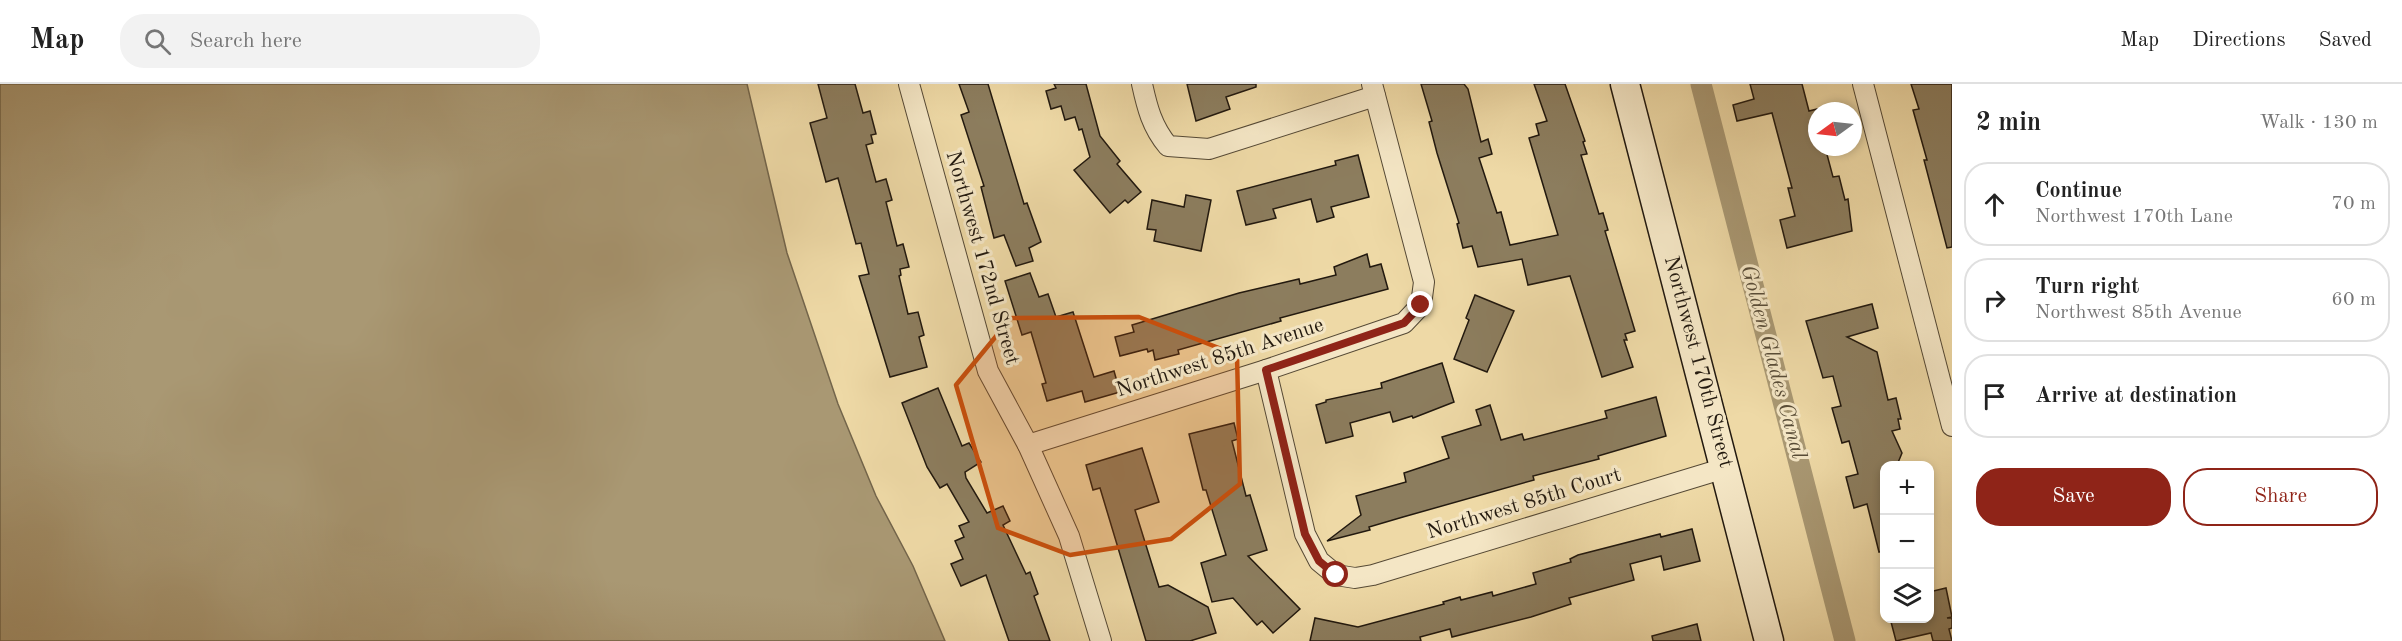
<!DOCTYPE html>
<html lang="en">
<head>
<meta charset="utf-8">
<style>
  body { margin:0; font-family:"Old Standard TT",serif; background:#f2f2f2; color:#222 }
  .controls { position:absolute; right:18px; bottom:18px; display:grid; overflow:hidden; border-radius:12px; box-shadow:0 3px 9px #0003 }
  .controls button { width:54px; height:54px; display:grid; place-items:center; padding:0; border:0; border-bottom:2px solid #e0e0e0; background:#fff; color:#222; font:30px sans-serif }
  .compass { position:absolute; left:1808px; top:18px; width:54px; height:54px; border-radius:50%; background:#fff; box-shadow:0 3px 9px #0003; rotate:255deg }
  .stop { position:absolute; width:18px; height:18px; margin:-14px; border:4px solid #8f2418; border-radius:50%; background:#fff }
  .stop.end { background:#8f2418; border-color:#fff; box-shadow:0 2px 6px #0008 }
  .list { margin:0; padding:0; list-style:none }
  h2 { display:flex; justify-content:space-between; align-items:center; height:78px; margin:0; padding:0 24px; font-size:26px }
  h2 small { font-size:20px; font-weight:400; color:#767676 }
  .list li { display:grid; grid-template-columns:39px 1fr auto; gap:18px; align-items:center; box-sizing:border-box; height:84px; margin:0 12px 12px; padding:0 12px; border:2px solid #e0e0e0; border-radius:24px }
  .list b { display:block; font-size:22px; white-space:nowrap }
  .list p { margin:0; font-size:20px; white-space:nowrap; color:#767676 }
  .list em { font-size:20px; font-style:normal; color:#767676 }
  .actions { display:flex; gap:12px; padding:18px 24px }
  .actions a { flex:1; padding:14px 0; border:2px solid #8f2418; border-radius:24px; text-align:center; font-size:21px; color:#8f2418 }
  .actions .main { background:#8f2418; color:#fff }
  .icon { flex:none; width:33px; height:33px; fill:none; stroke:currentColor; stroke-width:2; stroke-linecap:round; stroke-linejoin:round }
  .map { position:relative; flex:none; width:1952px; height:557px; overflow:hidden }
  header { display:flex; align-items:center; gap:36px; box-sizing:border-box; height:84px; padding:0 30px; background:#fff; border-bottom:2px solid #e0e0e0 }
  header strong { font-size:28px }
  nav { display:flex; gap:33px; margin-inline-start:auto; font-size:21px }
  .search { width:420px; height:54px; background:#f2f2f2; display:flex; align-items:center; gap:15px; box-sizing:border-box; padding:0 21px; border-radius:24px; color:#767676; font-size:22px }
  main { display:flex }
  aside { flex:1; background:#fff }
  .map>svg:first-child { display:block }
  .water { fill:#a99873; stroke:#73654b; stroke-width:1.5 }
  .lines { fill:none; stroke-linecap:round; stroke-linejoin:round }
  .canal { stroke:#a99873; stroke-width:21 }
  .building { fill:#8c7d5e; stroke:#22190f; stroke-width:1.5 }
  .street-casing { stroke:#554935; stroke-width:22 }
  .secondary-casing { stroke:#22190f; stroke-width:31 }
  .street { stroke:#f4e6c5; stroke-width:20 }
  .secondary { stroke:#f4e6c5; stroke-width:28 }
  .route { stroke:#8f2418; stroke-width:8 }
  .marked { fill:#ca4f0c; fill-opacity:0.2; stroke:#ca4f0c; stroke-width:4.5; stroke-linejoin:round }
  .labels { text-anchor:middle; dominant-baseline:central; stroke-width:6; stroke-linejoin:round; paint-order:stroke }
  .street-label { font-size:21px; fill:#22190f; stroke:#f4e6c5 }
  .water-label { font-size:22px; font-style:italic; fill:#584c37; stroke:#f4e6c5 }
</style>
</head>
<body>
<header>
<strong>Map</strong>
<div class="search"><svg class="icon" aria-label="search" viewBox="0 0 24 24"><circle cx="10" cy="10" r="6"/><path d="M15 15l6 6"/></svg>Search here</div>
<nav><a>Map</a><a>Directions</a><a>Saved</a></nav>
</header>
<main>
<div class="map">
<svg width="1952" height="557" viewBox="0 0 1952 557">
  <rect width="100%" height="100%" fill="#eed9a6"/>
  <filter id="stains"><feTurbulence type="fractalNoise" baseFrequency=".00333" numOctaves="4"/><feColorMatrix values="0 0 0 0 .2 0 0 0 0 .09 0 0 0 0 .02 0 0 0 .5 -.17"/></filter>
  <radialGradient id="worn" r=".72"><stop offset=".6" stop-color="#630" stop-opacity="0"/><stop offset="1" stop-color="#630" stop-opacity=".3"/></radialGradient>
  <path class="water" d="M0 0H747L787 169 838 320 876 412 913 482 945 557H0Z"/>
  <g class="lines">
    <path class="canal" d="M1701 0 1845 557"/>
  </g>
  <g class="building">
    <path d="M818 0H855L863 29 870 27 876 50 871 51 873 59 866 61 876 98 886 95 892 116 886 118 897 162 903 160 909 183 900 185 901 191 899 192 908 230 918 228 924 251 919 253 927 283 890 293 859 192 869 190 861 159 856 160 838 94 826 98 810 39 827 34Z"/>
    <path d="M959 0H988L1024 120 1027 119 1041 158 1029 164 1033 177 1016 182 1004 151 994 154 981 103 984 102 961 31 969 28Z"/>
    <path d="M1054 0H1086L1100 52 1120 77 1117 80 1141 108 1128 119 1125 116 1110 129 1074 86 1090 73 1082 45 1079 46 1075 33 1065 36 1061 22 1051 25 1046 7 1056 4Z"/>
    <path d="M1187 0H1256V3L1226 13 1230 25 1196 37Z"/>
    <path d="M1421 0H1464L1468 5 1481 58 1488 55 1492 70 1479 74 1497 129 1501 128 1510 161 1558 151 1529 54 1539 51 1536 40 1547 37 1534 0H1565L1585 57 1583 58 1587 70 1581 71 1599 130 1603 129 1608 146 1605 147 1635 247 1625 250 1627 256H1624L1633 283 1602 293 1570 192 1528 201 1522 175 1478 183 1472 162 1463 164 1457 140 1459 139 1437 69 1429 38 1432 37Z"/>
    <path d="M1750 0H1802L1809 27 1817 25V63H1825L1833 93 1839 92 1845 116 1848 115 1852 147 1787 164 1780 136 1795 132 1788 104H1792L1772 29 1737 37 1733 21 1754 15Z"/>
    <path d="M1911 0H1952V163L1947 164 1924 76H1927L1913 26 1919 25Z"/>
    <path d="M1358 71 1369 113 1331 123 1334 133 1317 138 1311 115 1273 125 1276 134 1246 141 1237 107 1336 81 1335 77Z"/>
    <path d="M1186 111 1211 116 1201 167 1154 157 1156 146 1147 145 1152 116 1184 123Z"/>
    <path d="M1367 170 1370 183 1381 180 1388 205 1280 234 1281 237 1178 266 1179 270 1155 276 1153 266 1148 268 1147 265 1120 272 1115 253 1134 248 1132 241 1239 209 1299 195 1300 200 1336 191 1334 183Z"/>
    <path d="M1030 189 1039 213 1048 210 1056 233 1073 228 1094 293 1114 287 1120 308 1085 318 1082 307 1047 317 1042 300 1046 299 1031 248 1022 251 1005 197Z"/>
    <path d="M1475 211 1514 227 1487 288 1454 275 1469 236 1466 234Z"/>
    <path d="M1872 220 1878 244 1847 253 1877 268 1888 316 1896 314 1901 335H1898L1900 345 1892 347 1902 369 1897 381H1884V467L1879 468 1867 420 1854 424 1846 393 1858 390 1849 357 1842 359 1832 324 1841 322 1833 292 1823 294 1806 237Z"/>
    <path d="M1442 279 1454 318 1413 334 1412 332 1393 338 1390 328 1350 339 1353 352 1326 359 1316 321 1326 318V316L1382 304 1381 299Z"/>
    <path d="M938 304 962 362 969 359 981 378 965 388 966 394 987 429 1003 422 1010 437 1003 441 1026 490 1030 488 1038 510 1034 512 1050 557H1009L986 491 961 502 951 480 963 475 955 457 964 453 959 442 969 438 947 400 940 404 927 383 902 319Z"/>
    <path d="M1656 313 1666 352 1598 372 1599 375 1533 392 1534 396 1403 433 1369 443 1370 446 1327 457 1361 431 1356 412 1406 398 1404 389 1449 374 1442 353 1481 341 1476 326 1490 321 1501 356 1522 350 1524 356 1607 334 1605 327Z"/>
    <path d="M1234 339 1238 355 1232 357 1246 412 1250 411 1267 466 1248 472 1300 525 1273 549 1262 537 1257 541 1233 514 1212 518 1201 479 1226 471 1206 406H1203L1189 350Z"/>
    <path d="M1142 364 1159 418 1135 426 1159 503 1168 501 1208 523 1216 549 1190 557H1146L1100 404 1093 406 1086 381Z"/>
    <path d="M1692 445 1700 477 1664 486 1661 472 1630 480 1634 496 1569 514 1571 520 1531 533 1452 553 1450 545 1420 553 1421 557H1310L1315 534 1358 543 1444 520 1443 518 1460 513 1461 516 1492 508 1493 512 1536 500 1533 489 1571 478 1570 475 1578 471 1660 450 1661 453Z"/>
    <path d="M1946 504 1952 533 1947 534H1952V544L1949 545 1952 557H1933L1931 549 1896 557 1890 534H1929V508Z"/>
    <path d="M1697 540 1701 557H1653L1652 552Z"/>
  </g>
  <g class="lines">
    <defs>
      <g id="street">
        <path d="M909 0 988 287 1028 361 1069 452 1101 557"/>
        <path d="M1142 0C1147 23 1152 43 1168 62L1209 65 1375 12"/>
        <path d="M1863 0 1952 342"/>
        <path d="M1266 286 1305 450 1319 477 1336 491 1355 494 1373 491 1725 384"/>
        <path d="M1028 361 1266 286 1404 239 1421 221 1424 198 1372 0"/>
      </g>
      <path id="secondary" d="M1625 0 1769 557"/>
    </defs>
    <use href="#street" class="street-casing"/>
    <use href="#secondary" class="secondary-casing"/>
    <use href="#street" class="street"/>
    <use href="#secondary" class="secondary"/>
  </g>
  <g class="lines">
    <path class="route" d="M1336 491 1319 477 1305 450 1266 286 1404 239 1421 221"/>
  </g>
  <path class="marked" d="M1139 233 1237 271 1240 400 1171 455 1070 471 998 444 956 301 1011 234Z"/>
  <g class="labels">
    <g class="street-label">
      <text transform="translate(982 174) rotate(74)">Northwest 172nd Street</text>
      <text transform="translate(1220 274) rotate(-18)">Northwest 85th Avenue</text>
      <text transform="translate(1698 278) rotate(75)">Northwest 170th Street</text>
      <text transform="translate(1524 420) rotate(-17)">Northwest 85th Court</text>
    </g>
    <g class="water-label">
      <text transform="translate(1773 278) rotate(75)">Golden Glades Canal</text>
    </g>
  </g>
  <rect width="100%" height="100%" filter="url(#stains)"/>
  <rect width="100%" height="100%" fill="url(#worn)"/>
</svg>
<div class="controls">
<button>+</button>
<button>−</button>
<button><svg class="icon" aria-label="layers" viewBox="0 0 24 24"><path d="M12 4l9 5-9 5-9-5zM3 14l9 5 9-5"/></svg></button>
</div>
<svg class="compass" viewBox="-18 -18 36 36"><path d="M0-13l5 13h-10z" fill="#e53935"/><path d="M0 13l5-13h-10z" fill="#767676"/></svg>
<div class="stop" style="left:1336px;top:491px"></div>
<div class="stop end" style="left:1421px;top:221px"></div>
</div>
<aside>
<h2>2 min<small>Walk · 130 m</small></h2>
<ul class="list">
<li><svg class="icon" aria-label="ahead" viewBox="0 0 24 24"><path d="M12 20V5M6 11l6-6 6 6"/></svg><div><b>Continue</b><p>Northwest 170th Lane</p></div><em>70 m</em></li>
<li><svg class="icon" aria-label="right" viewBox="0 0 24 24"><path d="M7 20v-9h11M14 6l5 5-5 5"/></svg><div><b>Turn right</b><p>Northwest 85th Avenue</p></div><em>60 m</em></li>
<li><svg class="icon" aria-label="arrive" viewBox="0 0 24 24"><path d="M6 21V4h12l-3 4 3 4H6"/></svg><div><b>Arrive at destination</b></div></li>
</ul>
<div class="actions"><a class="main">Save</a><a>Share</a></div>
</aside>
</main>
</body>
</html>
